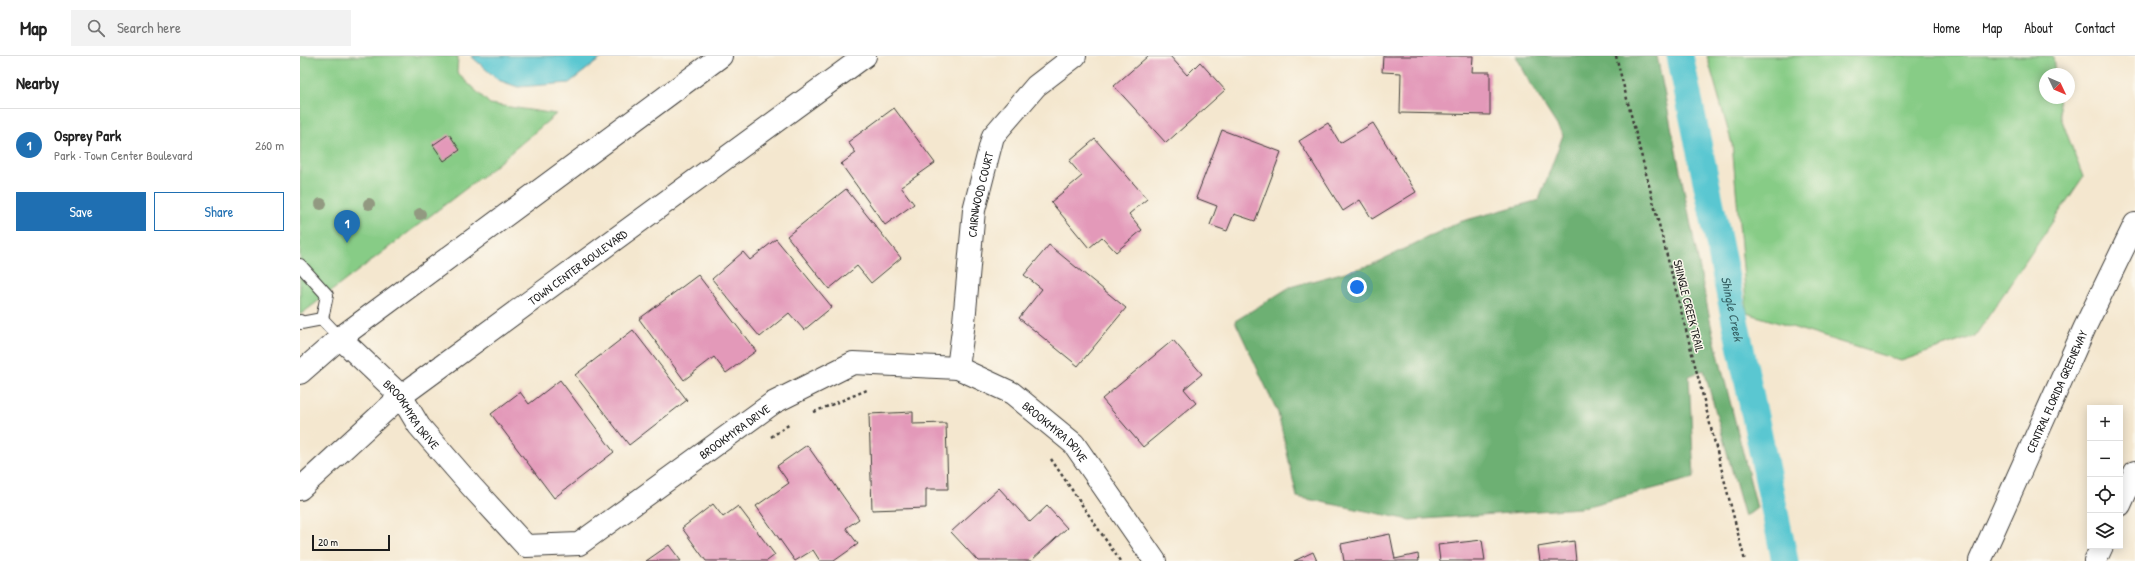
<!DOCTYPE html>
<html lang="en">
<head>
<meta charset="utf-8">
<style>
  body { margin:0; font-family:"Patrick Hand",sans-serif; background:#f2f2f2; color:#222 }
  .controls { position:absolute; right:12px; bottom:12px; display:grid; overflow:hidden; border-radius:0px; box-shadow:0 2px 10px #0003 }
  .controls button { width:36px; height:36px; display:grid; place-items:center; padding:0; border:0; border-bottom:1px solid #e0e0e0; background:#fff; color:#222; font:20px sans-serif }
  .compass { position:absolute; left:1739px; top:12px; width:36px; height:36px; border-radius:50%; background:#fff; box-shadow:0 2px 10px #0003; rotate:134deg }
  .scale { position:absolute; left:12px; bottom:10px; width:78px; box-sizing:border-box; padding-left:4px; border:2px solid #1c1c1c; border-top:0; font-size:11px; line-height:14px; white-space:nowrap; color:#1c1c1c; -webkit-text-stroke:3px #fbf7ec; paint-order:stroke }
  .you { position:absolute; left:1057px; top:231px; width:14px; height:14px; margin:-10px; border:3px solid #fff; border-radius:50%; background:#1a73e8; box-shadow:0 0 0 6px #1a73e833 }
  .badge { display:grid; place-items:center; width:26px; height:26px; border-radius:50%; background:#1f6fb2; color:#fff; font-size:13px; font-weight:700 }
  .pin { position:absolute; translate:-50% -33px; filter:drop-shadow(0 1px 2px #0008) }
  .pin::after { content:''; position:absolute; top:21px; width:14px; height:12px; background:inherit; clip-path:polygon(0 0,100% 0,50% 100%) }
  .list { margin:0; padding:0; list-style:none }
  h2 { display:flex; justify-content:space-between; align-items:center; height:52px; margin:0; padding:0 16px; font-size:17px }
  h2 small { font-size:13px; font-weight:400; color:#767676 }
  .list li { display:grid; grid-template-columns:26px 1fr auto; gap:12px; align-items:center; box-sizing:border-box; height:72px; padding:0 16px; border-top:1px solid #e0e0e0 }
  .list b { display:block; font-size:15px; white-space:nowrap }
  .list p { margin:0; font-size:13px; white-space:nowrap; color:#767676 }
  .list em { font-size:13px; font-style:normal; color:#767676 }
  .actions { display:flex; gap:8px; padding:12px 16px }
  .actions a { flex:1; padding:9px 0; border:1px solid #1f6fb2; border-radius:0px; text-align:center; font-size:14px; color:#1f6fb2 }
  .actions .main { background:#1f6fb2; color:#fff }
  .icon { flex:none; width:22px; height:22px; fill:none; stroke:currentColor; stroke-width:2; stroke-linecap:round; stroke-linejoin:round }
  .map { position:relative; flex:none; width:1835px; height:505px; overflow:hidden }
  header { display:flex; align-items:center; gap:24px; box-sizing:border-box; height:56px; padding:0 20px; background:#fff; border-bottom:1px solid #e0e0e0 }
  header strong { font-size:19px }
  nav { display:flex; gap:22px; margin-inline-start:auto; font-size:14px }
  .search { width:280px; height:36px; background:#f2f2f2; display:flex; align-items:center; gap:10px; box-sizing:border-box; padding:0 14px; border-radius:0px; color:#767676; font-size:15px }
  main { display:flex }
  aside { flex:1; background:#fff }
  .map>svg:first-child { display:block }
  .green { fill:#87cc86; stroke:#527451 }
  .forest { fill:#6db073; stroke:#446648 }
  .water { fill:#5ac7d1; stroke:#3b7276 }
  .lines { fill:none; stroke-linecap:round; stroke-linejoin:round }
  .canal { stroke:#5ac7d1; stroke-width:27 }
  .building { fill:#e399b9 }
  .lane-casing { stroke:#3c3a37; stroke-width:14 }
  .street-casing { stroke:#3c3a37; stroke-width:24 }
  .secondary-casing { stroke:#3c3a37; stroke-width:24 }
  .highway-casing { stroke:#3c3a37; stroke-width:24 }
  .path { stroke:#3c3a37; stroke-width:2.5; stroke-dasharray:3 3; stroke-linecap:butt }
  .lane { stroke:#fff; stroke-width:12 }
  .street { stroke:#fff; stroke-width:22 }
  .secondary { stroke:#fff; stroke-width:22 }
  .highway { stroke:#fff; stroke-width:22 }
  .tree { fill:#929981 }
  .labels { text-anchor:middle; dominant-baseline:central; stroke-width:3; stroke-linejoin:round; paint-order:stroke }
  .street-label { font-size:12px; fill:#1c1c1c; stroke:#fbf7ec }
  .water-label { font-size:13px; font-style:italic; fill:#356064; stroke:#fbf7ec }
</style>
</head>
<body>
<header>
<strong>Map</strong>
<div class="search"><svg class="icon" aria-label="search" viewBox="0 0 24 24"><circle cx="10" cy="10" r="6"/><path d="M15 15l6 6"/></svg>Search here</div>
<nav><a>Home</a><a>Map</a><a>About</a><a>Contact</a></nav>
</header>
<main>
<aside>
<h2>Nearby<small></small></h2>
<ul class="list">
<li><span class="badge">1</span><div><b>Osprey Park</b><p>Park · Town Center Boulevard</p></div><em>260 m</em></li>
</ul>
<div class="actions"><a class="main">Save</a><a>Share</a></div>
</aside>
<div class="map">
<svg width="1835" height="505" viewBox="0 0 1835 505">
  <rect width="100%" height="100%" fill="#fbf7ec"/>
  <filter id="ink" filterUnits="userSpaceOnUse"><feTurbulence type="fractalNoise" baseFrequency=".025" numOctaves="2"/><feDisplacementMap in="SourceGraphic" scale="8" xChannelSelector="R" yChannelSelector="G"/><feConvolveMatrix kernelMatrix="1 2 1 2 8 2 1 2 1" color-interpolation-filters="sRGB"/></filter>
  <filter id="wash" filterUnits="userSpaceOnUse"><feTurbulence type="fractalNoise" baseFrequency=".012" numOctaves="4" result="noise"/><feDisplacementMap in="SourceGraphic" scale="16" xChannelSelector="R" yChannelSelector="G"/><feGaussianBlur stdDeviation="0.9" result="paint"/><feColorMatrix in="noise" values="0 0 0 0 0 0 0 0 0 0 0 0 0 0 0 0 0 1.4 0 .05"/><feComposite in="paint" operator="in"/></filter>
  <g filter="url(#wash)">
    <rect width="100%" height="100%" fill="#f4e7cf"/>
    <g class="green">
      <path d="M0 0H158L157 17 190 48 256 58 189 115 0 259Z"/>
      <path d="M1407 0H1753L1755 18H1745V42H1758L1760 59 1783 121 1675 280 1601 305 1447 257 1432 88Z"/>
    </g>
    <path class="forest" d="M1216 0H1357L1412 274 1457 452 1445 461 1404 314 1389 320 1394 422 1280 452 1110 464 997 441 978 357 935 265 990 231 1071 209 1159 166 1239 144 1263 79 1233 32Z"/>
    <path class="water" d="M171 0H304L269 27 218 31 198 24Z"/>
    <g class="lines">
      <path class="canal" id="s1" d="M1380 0 1485 505"/>
    </g>
    <g id="blocks">
      <g class="building">
        <path d="M848 0H870L887 19 900 6 925 34 866 87 814 30Z"/>
        <path d="M1083 0H1173L1172 16H1190V59L1100 57 1101 17 1082 16Z"/>
        <path d="M594 52 635 107 601 131 614 148 585 169 541 108 556 97 548 86Z"/>
        <path d="M1028 67 1040 87 1073 67 1116 136 1072 163 1060 144 1043 155 999 85Z"/>
        <path d="M922 74 981 96 955 165 934 158 927 175 910 169 917 150 896 142Z"/>
        <path d="M149 78 160 94 144 105 133 89Z"/>
        <path d="M795 83 847 143 829 158 842 174 816 196 802 181 789 192 751 146 782 120 769 105Z"/>
        <path d="M546 133 601 202 571 227 557 210 529 233 487 180Z"/>
        <path d="M476 183 532 251 504 274 489 257 460 281 412 223 443 196 450 204Z"/>
        <path d="M749 189 826 252 778 310 719 262 742 233 724 219Z"/>
        <path d="M398 219 456 295 426 317 414 301 384 324 339 263Z"/>
        <path d="M333 274 387 344 329 389 275 319Z"/>
        <path d="M873 284 902 318 884 333 896 347 843 391 802 343Z"/>
        <path d="M260 324 314 396 254 442 191 358 220 336 229 348Z"/>
        <path d="M613 356V368L646 367 648 433H626V452L572 454 569 358Z"/>
        <path d="M507 389 559 463 546 472 558 488 534 505H520L513 494 495 505 456 450 489 427 477 410Z"/>
        <path d="M699 432 730 466 747 450 767 472 731 505H678L651 476Z"/>
        <path d="M413 448 423 461 438 450 475 499 467 505H406L382 472Z"/>
        <path d="M1090 478 1095 503 1118 498 1119 505H1044L1041 488Z"/>
        <path d="M1182 484 1185 505H1140L1138 489Z"/>
        <path d="M1274 485 1276 505H1240L1238 491Z"/>
        <path d="M369 489 381 505H346Z"/>
        <path d="M1013 496 1017 505H994Z"/>
      </g>
    </g>
  </g>
  <g filter="url(#ink)">
    <use href="#blocks" fill-opacity="0" stroke="#3c3a37" stroke-width="1"/>
    <g class="lines">
      <defs>
        <g id="lane">
          <path d="M0 209 27 239 22 263"/>
          <path d="M22 263 40 282"/>
          <path d="M0 265 1 267 22 263"/>
        </g>
        <g id="street">
          <path id="s2" d="M40 282 101 340 119 370 171 430 226 490 279 488 473 347 553 307 658 312 712 337 774 388 855 505"/>
          <path id="s3" d="M658 312 664 266 674 154 693 80 736 30 775 0"/>
        </g>
        <g id="secondary">
          <path d="M0 317 40 282 421 0"/>
          <path id="s4" d="M0 433 101 340 565 0"/>
        </g>
        <g id="highway">
          <path d="M1820 449 1835 416"/>
          <path id="s5" d="M1680 505 1785 271 1835 168"/>
          <path d="M1795 505 1802 490"/>
        </g>
      </defs>
      <use href="#lane" class="lane-casing"/>
      <use href="#street" class="street-casing"/>
      <use href="#secondary" class="secondary-casing"/>
      <use href="#highway" class="highway-casing"/>
      <g class="path">
        <path d="M1316 0 1445 505"/>
        <path d="M514 356 567 334"/>
        <path d="M471 381 490 368"/>
        <path d="M751 403 820 505"/>
      </g>
      <use href="#lane" class="lane"/>
      <use href="#street" class="street"/>
      <use href="#secondary" class="secondary"/>
      <use href="#highway" class="highway"/>
    </g>
    <g class="tree">
      <circle cx="21" cy="148" r="6"/>
      <circle cx="69" cy="148" r="6"/>
      <circle cx="120" cy="158" r="6"/>
    </g>
  </g>
  <g class="labels">
    <g class="street-label">
      <text stroke="none"><textPath href="#s3" startOffset="175">CAIRNWOOD COURT</textPath></text>
      <text stroke="none"><textPath href="#s4" startOffset="356">TOWN CENTER BOULEVARD</textPath></text>
      <text transform="translate(1389 250) rotate(76)">SHINGLE CREEK TRAIL</text>
      <text stroke="none"><textPath href="#s5" startOffset="186">CENTRAL FLORIDA GREENEWAY</textPath></text>
      <text stroke="none"><textPath href="#s2" startOffset="105">BROOKMYRA DRIVE</textPath></text>
      <text stroke="none"><textPath href="#s2" startOffset="525">BROOKMYRA DRIVE</textPath></text>
      <text stroke="none"><textPath href="#s2" startOffset="885">BROOKMYRA DRIVE</textPath></text>
    </g>
    <g class="water-label">
      <text stroke="none"><textPath href="#s1" startOffset="258">Shingle Creek</textPath></text>
    </g>
  </g>
</svg>
<div class="controls">
<button>+</button>
<button>−</button>
<button><svg class="icon" aria-label="locate" viewBox="0 0 24 24"><circle cx="12" cy="12" r="6"/><path d="M12 2v4M12 18v4M2 12h4M18 12h4"/></svg></button>
<button><svg class="icon" aria-label="layers" viewBox="0 0 24 24"><path d="M12 4l9 5-9 5-9-5zM3 14l9 5 9-5"/></svg></button>
</div>
<svg class="compass" viewBox="-18 -18 36 36"><path d="M0-13l5 13h-10z" fill="#e53935"/><path d="M0 13l5-13h-10z" fill="#767676"/></svg>
<div class="scale">20 m</div>
<div class="you"></div>
<div class="pin badge" style="left:47px;top:187px">1</div>
</div>
</main>
</body>
</html>
